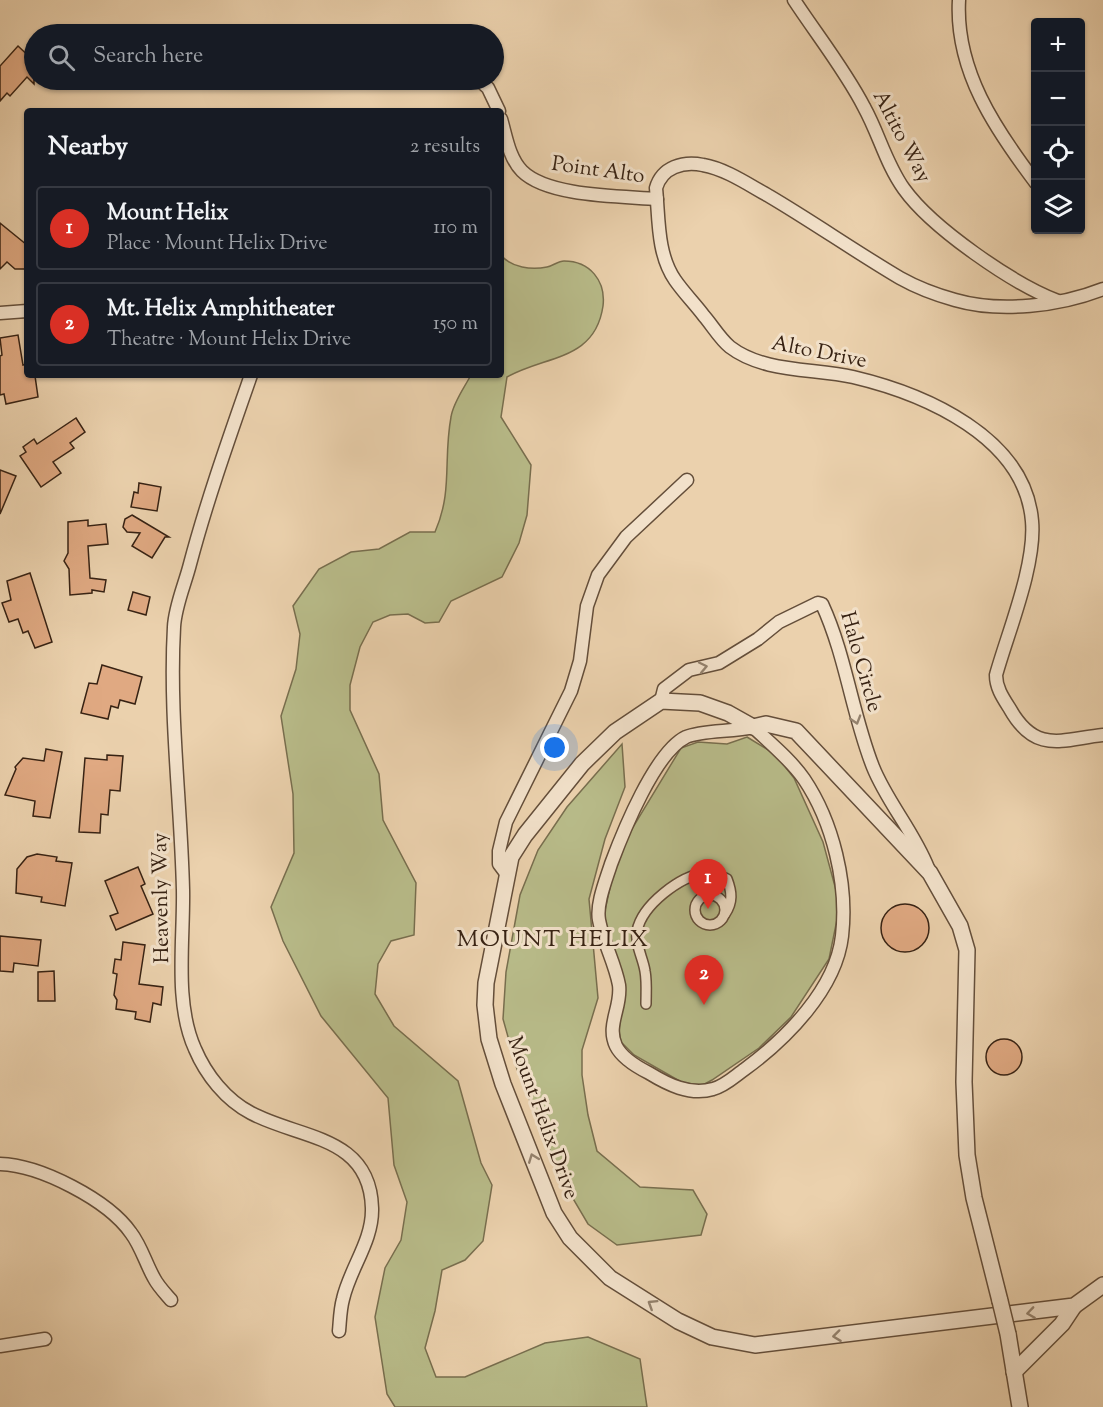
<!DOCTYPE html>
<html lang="en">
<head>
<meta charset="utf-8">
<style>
  body { margin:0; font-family:"Sorts Mill Goudy",serif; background:#242831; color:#f1f3f6 }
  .controls { position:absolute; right:18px; top:18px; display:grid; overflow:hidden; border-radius:6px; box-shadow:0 2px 4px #0004 }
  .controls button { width:54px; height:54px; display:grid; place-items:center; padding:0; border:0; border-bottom:2px solid #363941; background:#171b24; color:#f1f3f6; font:30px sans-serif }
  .you { position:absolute; left:555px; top:748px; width:21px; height:21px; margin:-15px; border:4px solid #fff; border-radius:50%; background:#1a73e8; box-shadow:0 0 0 9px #1a73e833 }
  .badge { display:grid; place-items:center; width:39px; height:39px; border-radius:50%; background:#d93025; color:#fff; font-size:20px; font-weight:700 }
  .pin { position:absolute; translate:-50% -50px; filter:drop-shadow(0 2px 3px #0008) }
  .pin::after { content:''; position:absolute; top:32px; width:21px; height:18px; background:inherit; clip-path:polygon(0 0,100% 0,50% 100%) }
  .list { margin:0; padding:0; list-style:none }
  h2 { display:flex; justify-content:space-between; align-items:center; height:78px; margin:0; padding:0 24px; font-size:26px }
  h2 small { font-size:20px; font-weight:400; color:#9ea1a6 }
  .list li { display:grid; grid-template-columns:39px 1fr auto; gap:18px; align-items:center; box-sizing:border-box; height:84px; margin:0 12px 12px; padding:0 12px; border:2px solid #363941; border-radius:6px }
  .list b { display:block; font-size:22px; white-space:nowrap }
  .list p { margin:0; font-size:20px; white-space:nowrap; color:#9ea1a6 }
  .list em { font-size:20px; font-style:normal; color:#9ea1a6 }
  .icon { flex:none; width:33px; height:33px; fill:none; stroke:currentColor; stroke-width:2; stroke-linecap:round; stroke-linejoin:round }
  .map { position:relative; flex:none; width:1103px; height:1407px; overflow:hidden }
  .search { position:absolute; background:#171b24; box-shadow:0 2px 4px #0004; left:24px; top:24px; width:480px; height:66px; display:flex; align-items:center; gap:15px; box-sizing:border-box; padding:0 21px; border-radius:33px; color:#9ea1a6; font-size:22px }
  .panel { position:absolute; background:#171b24; box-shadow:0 2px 4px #0004; left:24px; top:108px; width:480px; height:270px; border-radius:6px }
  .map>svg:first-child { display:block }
  .green { fill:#b8bb89; stroke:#786e4e; stroke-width:1.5 }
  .building { fill:#e0a982; stroke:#372213; stroke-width:1.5 }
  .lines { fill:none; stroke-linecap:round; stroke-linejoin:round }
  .pedestrian-casing { stroke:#644e3a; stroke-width:12 }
  .minor-casing { stroke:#644e3a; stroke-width:15 }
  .tertiary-casing { stroke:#644e3a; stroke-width:18 }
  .pedestrian { stroke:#f2e1ca; stroke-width:9 }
  .minor { stroke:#f2e1ca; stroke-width:12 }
  .tertiary { stroke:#f2e1ca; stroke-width:15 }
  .tertiary-bridge-casing { stroke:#644e3a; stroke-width:18; stroke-linecap:butt }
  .tertiary-bridge { stroke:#f2e1ca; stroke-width:15 }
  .oneway { stroke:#94826e }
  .labels { text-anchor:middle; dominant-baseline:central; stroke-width:6; stroke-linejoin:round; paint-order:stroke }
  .street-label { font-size:21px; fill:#372213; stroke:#f2e1ca }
  .quarter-label { font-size:24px; letter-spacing:1.5px; fill:#372213; stroke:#f2e1ca }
</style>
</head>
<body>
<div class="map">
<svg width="1103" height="1407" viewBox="0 0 1103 1407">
  <rect width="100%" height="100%" fill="#ebd1ad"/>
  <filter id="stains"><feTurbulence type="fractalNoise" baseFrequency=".00333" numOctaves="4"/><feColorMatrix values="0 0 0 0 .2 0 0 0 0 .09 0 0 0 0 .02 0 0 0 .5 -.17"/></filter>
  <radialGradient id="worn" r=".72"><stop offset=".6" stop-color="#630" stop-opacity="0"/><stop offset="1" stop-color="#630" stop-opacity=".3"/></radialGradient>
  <g class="green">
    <path d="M501 255C511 268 532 270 547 267 553 266 558 261 564 261 590 261 606 281 603 306 595 361 546 355 507 377L501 417 531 465 527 515 519 543 502 577 451 601 439 622 425 623 408 614 390 615 373 622 360 647 350 685V710L379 774 383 820 416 883 414 935 391 941 378 964 375 994 394 1026 458 1081 481 1163 492 1185 483 1241 465 1260 442 1270 435 1311 425 1348 436 1377H465L545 1343 588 1337 640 1359 647 1407H395L387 1394 375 1317 385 1268 401 1240 407 1202 394 1165 388 1098 321 1016 283 941 271 907 294 853 293 794 281 716 296 669 300 634 293 606 319 569 351 552 379 549 410 532H435C453 491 443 460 451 417 453 403 464 388 471 375H501Z"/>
    <path d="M747 737 775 754 794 778 823 842 840 905 829 959 791 1017 759 1048 712 1080 703 1085 683 1083 634 1055 621 1042 619 1032 623 990 604 915 613 874 630 832 681 748 698 742 727 744Z"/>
    <path d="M622 744 625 787 605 839 589 899 598 998 582 1050V1075L588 1115 597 1151 640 1187 693 1190 707 1214 701 1235 617 1245 588 1224 562 1180 517 1069 503 1019 506 972 520 895 538 850 567 807Z"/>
  </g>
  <g class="building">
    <path d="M18 46 34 61V84L27 77 10 96 7 93 0 101V66Z"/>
    <path d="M0 223 27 245V269H15L7 262 0 269Z"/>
    <path d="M18 335 23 365 27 364V375L35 376 38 397 6 404 4 394 0 395V356L2 355 0 338Z"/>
    <path d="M76 418 85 432 70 443 74 448 53 462 61 473 41 487 20 456 26 452 23 447 34 439 37 444Z"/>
    <path d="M0 470 16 476 0 514Z"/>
    <path d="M139 483 161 487 157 511 131 507 134 492 138 493Z"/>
    <path d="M132 515 169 537H165L152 558 132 546 140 533 127 532 123 527 125 519Z"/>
    <path d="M88 520V526L106 524 108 544 88 546 90 578 106 580 104 592 92 590V593L70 595 69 569 64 561 68 553V522Z"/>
    <path d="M30 573 52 642 35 648 28 631 23 633 18 619 9 622 2 603 11 600 7 581Z"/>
    <path d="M133 592 150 597 146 615 128 610Z"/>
    <path d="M102 665 142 677 135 704 120 700 118 708 111 706 108 719 81 713 89 683 97 684Z"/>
    <path d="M46 749 62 752 50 818 33 816 35 801 5 795 16 769 15 767 23 758 44 761Z"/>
    <path d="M107 755 123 756 120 791 110 790 108 815 101 814 100 833 79 832 85 758 107 760Z"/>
    <path d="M37 854 57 857 56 861 72 863 65 906 41 902 42 897 16 893 17 869 27 857Z"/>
    <path d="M138 867 145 884 141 886 153 914 116 930 110 916 118 913 105 881Z"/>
    <circle cx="905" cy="928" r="24"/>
    <path d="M0 936 41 940 38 966 14 963 13 972 0 971Z"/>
    <path d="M123 942 145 945 139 984 163 987 161 1005 153 1003 150 1022 135 1019 136 1012 116 1009 117 1000 114 995 117 974 113 973 115 959 121 960Z"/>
    <path d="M54 971 55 1001H38V972Z"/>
    <circle cx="1004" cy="1057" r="18"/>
  </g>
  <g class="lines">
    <defs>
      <g id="pedestrian">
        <circle cx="710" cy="910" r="15"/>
        <path d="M646 1004C646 993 647 982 645 971 643 958 635 945 637 931 642 905 680 876 705 873 713 872 720 876 727 879 732 892 733 902 725 914"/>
      </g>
      <g id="minor">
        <path d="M794 0C817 35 845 70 864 107 879 134 886 164 904 189 932 228 1013 284 1058 301"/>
        <path d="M959 0C955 70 995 129 1036 183"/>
        <path d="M479 80 488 88 499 111"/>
        <path d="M501 119C506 136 509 158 522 171 548 197 621 196 657 199"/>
        <path d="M1103 289C1060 306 1000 313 955 300 937 295 916 287 900 278 856 252 813 222 769 196 749 185 726 169 703 165 683 161 662 167 656 188 659 219 657 254 675 280 684 293 695 304 704 316 712 325 720 339 730 347 764 373 814 368 853 377 925 394 1025 437 1032 521 1036 565 1008 632 996 675 996 688 1003 698 1010 709 1036 755 1063 739 1103 735"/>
        <path d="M0 313 27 311"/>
        <path d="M251 375C229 438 207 500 190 564 185 584 175 606 174 627 169 714 181 803 183 890 184 940 174 1003 195 1049 206 1075 226 1100 251 1113 299 1139 370 1135 372 1208 373 1241 350 1268 343 1299 340 1310 340 1321 339 1331"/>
        <path d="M661 701 664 689 689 670 719 663 758 639 779 622 818 603 822 604C846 656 852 714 873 767 887 802 914 832 928 868"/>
        <path d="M753 727C770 743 790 759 804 779 833 822 848 884 842 936 836 989 786 1039 745 1069 735 1076 725 1086 713 1089 690 1096 667 1084 649 1073 637 1067 622 1058 616 1046 606 1025 622 1007 619 985 615 963 603 942 599 920 596 904 606 880 611 864 623 832 655 752 686 737 702 730 734 732 753 727Z"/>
        <path d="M508 876 499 864V851L506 822 571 691 580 661 587 606 598 575 626 537 687 480"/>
        <path d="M0 1164C40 1165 108 1200 131 1233 141 1246 146 1264 154 1278 158 1286 165 1293 171 1300"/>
        <path d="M0 1346 45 1339"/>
      </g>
      <g id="tertiary">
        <path d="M1000 1301 974 1198 967 1155 964 1082 967 950 960 926 930 873 796 731 766 724 753 727 728 713 700 703 661 701 615 732 582 764 525 835 511 857 486 983 485 1005 489 1039 503 1084 554 1213 570 1238 610 1278 678 1321 712 1337 755 1345 1074 1306 1103 1285"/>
        <path d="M1008 1334 1020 1407"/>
        <path d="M1014 1372 1062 1324 1074 1306"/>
      </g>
    </defs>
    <use href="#pedestrian" class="pedestrian-casing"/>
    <use href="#minor" class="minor-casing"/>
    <use href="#tertiary" class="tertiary-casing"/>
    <use href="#pedestrian" class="pedestrian"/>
    <use href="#minor" class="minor"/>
    <use href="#tertiary" class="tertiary"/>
    <defs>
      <path id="tertiary-bridge" d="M1000 1301 1008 1334"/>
    </defs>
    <use href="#tertiary-bridge" class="tertiary-bridge-casing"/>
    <use href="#tertiary-bridge" class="tertiary-bridge"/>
  </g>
  <defs><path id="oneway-chevron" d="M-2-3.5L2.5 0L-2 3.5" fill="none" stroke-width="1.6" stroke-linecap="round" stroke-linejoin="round" transform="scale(1.5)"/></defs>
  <g class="oneway">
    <use href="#oneway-chevron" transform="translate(703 667) rotate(-12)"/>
    <use href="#oneway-chevron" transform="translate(856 720) rotate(73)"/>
    <use href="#oneway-chevron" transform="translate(533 1158) rotate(-111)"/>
    <use href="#oneway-chevron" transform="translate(652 1304) rotate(-148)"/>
    <use href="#oneway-chevron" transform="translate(1031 1313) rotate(172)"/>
    <use href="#oneway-chevron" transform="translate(837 1336) rotate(173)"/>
  </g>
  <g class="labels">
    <g class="street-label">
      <text transform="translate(901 137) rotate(62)">Altito Way</text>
      <text transform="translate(598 171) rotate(8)">Point Alto</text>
      <text transform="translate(819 353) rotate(11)">Alto Drive</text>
      <text transform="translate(860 662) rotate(74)">Halo Circle</text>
      <text transform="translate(162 898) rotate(-91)">Heavenly Way</text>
      <text transform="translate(542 1118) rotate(70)">Mount Helix Drive</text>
    </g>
    <g class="quarter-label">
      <text x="553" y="940">MOUNT HELIX</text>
    </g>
  </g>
  <rect width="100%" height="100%" filter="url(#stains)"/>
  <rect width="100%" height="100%" fill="url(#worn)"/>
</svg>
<div class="controls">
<button>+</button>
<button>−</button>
<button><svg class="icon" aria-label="locate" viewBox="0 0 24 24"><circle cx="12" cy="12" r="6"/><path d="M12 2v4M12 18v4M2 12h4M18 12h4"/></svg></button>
<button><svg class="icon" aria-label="layers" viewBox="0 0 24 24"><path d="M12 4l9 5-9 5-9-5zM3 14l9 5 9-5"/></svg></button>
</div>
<div class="you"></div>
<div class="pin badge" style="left:708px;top:909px">1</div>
<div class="pin badge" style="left:704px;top:1005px">2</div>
<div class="search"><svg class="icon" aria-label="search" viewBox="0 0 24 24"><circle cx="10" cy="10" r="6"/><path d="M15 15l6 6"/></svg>Search here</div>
<section class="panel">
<h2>Nearby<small>2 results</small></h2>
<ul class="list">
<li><span class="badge">1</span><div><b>Mount Helix</b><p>Place · Mount Helix Drive</p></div><em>110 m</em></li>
<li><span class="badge">2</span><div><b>Mt. Helix Amphitheater</b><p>Theatre · Mount Helix Drive</p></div><em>150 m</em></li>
</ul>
</section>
</div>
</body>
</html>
